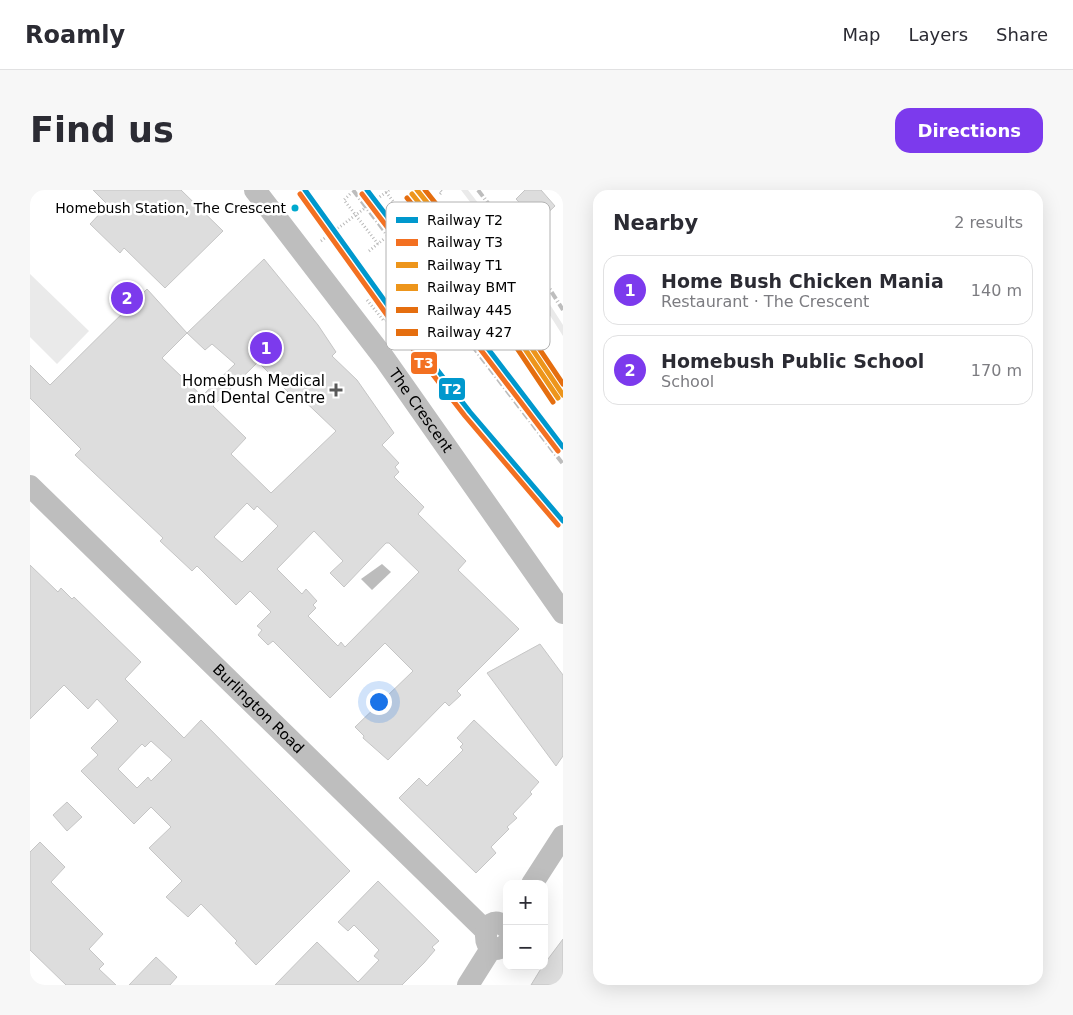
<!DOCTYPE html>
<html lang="en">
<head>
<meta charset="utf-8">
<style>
  body { margin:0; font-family:"DejaVu Sans",sans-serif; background:#f7f7f7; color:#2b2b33 }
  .controls { position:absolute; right:15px; bottom:15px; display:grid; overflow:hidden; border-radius:10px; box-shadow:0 5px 20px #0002 }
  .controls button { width:45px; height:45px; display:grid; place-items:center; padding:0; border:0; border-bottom:1px solid #e1e1e2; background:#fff; color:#2b2b33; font:25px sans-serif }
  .you { position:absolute; left:348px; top:511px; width:18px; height:18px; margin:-12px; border:4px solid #fff; border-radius:50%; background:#1a73e8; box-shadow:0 0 0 8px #1a73e833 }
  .badge { display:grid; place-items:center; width:32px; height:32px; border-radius:50%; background:#7c3aed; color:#fff; font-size:16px; font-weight:700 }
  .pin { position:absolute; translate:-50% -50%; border:2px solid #fff; box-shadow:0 1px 5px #0006 }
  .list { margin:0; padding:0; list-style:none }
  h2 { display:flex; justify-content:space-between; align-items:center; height:65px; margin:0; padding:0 20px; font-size:21px }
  h2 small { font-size:16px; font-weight:400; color:#7c7c81 }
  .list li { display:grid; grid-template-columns:32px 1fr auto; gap:15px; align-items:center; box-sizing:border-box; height:70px; margin:0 10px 10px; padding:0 10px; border:1px solid #e1e1e2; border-radius:15px }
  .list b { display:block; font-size:19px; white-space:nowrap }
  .list p { margin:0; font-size:16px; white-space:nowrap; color:#7c7c81 }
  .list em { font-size:16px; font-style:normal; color:#7c7c81 }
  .map { position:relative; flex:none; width:533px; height:795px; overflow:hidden; border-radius:15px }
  header { display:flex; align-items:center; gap:30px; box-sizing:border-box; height:70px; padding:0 25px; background:#fff; border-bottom:1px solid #e1e1e2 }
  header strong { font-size:24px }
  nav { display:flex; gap:28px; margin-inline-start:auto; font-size:18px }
  .intro { display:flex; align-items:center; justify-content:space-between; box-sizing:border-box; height:120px; padding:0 30px }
  h1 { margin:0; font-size:35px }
  .button { padding:12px 22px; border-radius:15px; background:#7c3aed; color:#fff; font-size:18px; font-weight:700 }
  main { display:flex; gap:30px; padding:0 30px }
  aside { flex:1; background:#fff; border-radius:15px; box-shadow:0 5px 20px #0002 }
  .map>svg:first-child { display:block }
  .green { fill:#eaeaea }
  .water { fill:#bcbcbc }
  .building { fill:#ddd; stroke:#c5c5c5; fill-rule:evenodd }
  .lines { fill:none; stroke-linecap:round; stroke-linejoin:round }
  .path { stroke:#b8b8b8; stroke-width:3; stroke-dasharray:1 2.5; stroke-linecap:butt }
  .minor { stroke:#bebebe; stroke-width:22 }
  .rail { stroke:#bdbdbd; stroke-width:4; stroke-dasharray:8 2.5 1 2.5; stroke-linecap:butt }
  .path-bridge { stroke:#b8b8b8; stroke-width:3; stroke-dasharray:1 2.5; stroke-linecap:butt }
  .rail-1-casing { stroke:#fff; stroke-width:9 }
  .rail-2-casing { stroke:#fff; stroke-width:9 }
  .rail-3-casing { stroke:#fff; stroke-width:9 }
  .rail-4-casing { stroke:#fff; stroke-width:9 }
  .rail-5-casing { stroke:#fff; stroke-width:9 }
  .rail-6-casing { stroke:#fff; stroke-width:9 }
  .rail-1 { stroke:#0098cd; stroke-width:5 }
  .rail-2 { stroke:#f37021; stroke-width:5 }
  .rail-3 { stroke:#ed951b; stroke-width:5 }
  .rail-4 { stroke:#ed951b; stroke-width:5 }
  .rail-5 { stroke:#e56e0f; stroke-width:5 }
  .rail-6 { stroke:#e56e0f; stroke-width:5 }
  .bus-dot { fill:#00a9ce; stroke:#fff; stroke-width:2 }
  .poi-dot { fill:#595959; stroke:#fff; stroke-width:2 }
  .labels { text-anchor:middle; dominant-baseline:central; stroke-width:5; stroke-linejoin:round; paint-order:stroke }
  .bus-label { font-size:14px; fill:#000; stroke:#fff; text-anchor:end }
  .poi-label { font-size:15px; fill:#000; stroke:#fff; text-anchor:end }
  .street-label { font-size:15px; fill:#000; stroke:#fff }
  .key { fill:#fff; stroke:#b2b2b2; stroke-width:1 }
  .key-label { font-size:14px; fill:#000 }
  .line-badge { stroke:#fff; stroke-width:2 }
  .badge-label { font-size:14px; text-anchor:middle; font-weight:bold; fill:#fff }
</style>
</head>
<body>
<header>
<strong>Roamly</strong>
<nav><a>Map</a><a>Layers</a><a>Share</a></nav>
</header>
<div class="intro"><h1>Find us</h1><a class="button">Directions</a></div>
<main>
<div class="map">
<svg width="533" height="795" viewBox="0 0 533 795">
  <rect width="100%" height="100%" fill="#fff"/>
  <g class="green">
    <path d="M431 0H438L487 63 533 135V146L490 78Z"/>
    <path d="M0 84 59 141 27 174 0 147Z"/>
  </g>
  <path class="water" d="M352 374 361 382 342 400 331 389Z"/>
  <g class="building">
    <path d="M63 0H151L193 41 135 98 94 58 90 63 60 34 78 15Z"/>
    <path d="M495 0H511L525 16 508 32 486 9Z"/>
    <path d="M234 69 288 135 306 162 302 166 327 190 364 243 352 255 369 273 365 277 369 282 364 287 394 317 388 324 436 371 428 380 489 439 427 501 431 505 419 516 415 512 358 570 333 548 334 546 325 537 383 481 355 453 300 508 243 451 238 455 228 445 232 440 227 436 241 422 220 401 206 415 167 376 162 381 130 351 133 348 45 265 51 259 0 208V175L20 195 117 99 157 143ZM157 143 175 160 182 154 205 174 172 206 132 168ZM228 172 262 206 266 203 306 241 241 303 201 264 216 248 183 216ZM217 313 224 320 227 316 248 336 212 372 184 347ZM284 341 313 371 300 383 314 397 356 353H359L389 382 315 457 311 452 308 456 278 426 286 418 283 415 287 411 276 399 272 404 247 379Z"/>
    <path d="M0 375 28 402 31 398 42 409 44 407 111 472 95 489 154 548 171 530 320 681 226 775 205 753 207 751 171 714 158 727 136 707 152 691 119 658 141 637 121 617 104 634 51 581 68 565 61 558 88 531 67 509 58 519 34 495 0 529ZM121 551 142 570 121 591 118 587 107 598 88 579 112 554 115 557Z"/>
    <path d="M510 454 533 485V566L526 576 457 483Z"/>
    <path d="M444 530 509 592 500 602 502 604 483 624 487 628 477 637 479 639 461 657 466 663 446 683 369 608 389 588 397 596 433 560 430 557 433 554 427 548Z"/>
    <path d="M37 612 52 627 37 641 23 625Z"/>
    <path d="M10 652 35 677 21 692 73 744 59 759 74 774 69 779 86 795H36L0 760V662Z"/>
    <path d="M348 691 409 751 402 757 405 760 394 773 372 795H245L287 752 328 792 349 770 344 766 349 760 324 735 318 741 308 732Z"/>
    <path d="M533 749V795H501L512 777Z"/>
    <path d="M126 767 147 787 140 795H99Z"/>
  </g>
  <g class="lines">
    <g class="path">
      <path d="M356 2 378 31"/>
      <path d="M320 4 314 10 348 54"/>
      <path d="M410 4 412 2 410 0"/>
      <path d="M372 36 394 19"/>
      <path d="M339 61 355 48"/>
      <path d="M337 110 354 131 360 126"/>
    </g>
    <g class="minor">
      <path id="s1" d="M225 0 354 168 533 423"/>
      <path id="s2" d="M0 296 456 741"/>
      <path d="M502 694 533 646"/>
      <path d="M477 738C450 715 448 776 477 754"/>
      <path d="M438 795 462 757"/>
    </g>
    <g class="rail">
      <path d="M323 0 533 274"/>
      <path d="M448 0 500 68 533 120"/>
    </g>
    <path class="path-bridge" d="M291 51 359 0"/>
    <defs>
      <g id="rail-1">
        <path d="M275 0 367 128 440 222 533 331"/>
        <path d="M337 0 533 257"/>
      </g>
      <g id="rail-2">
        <path d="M270 4 362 132 435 226 528 335"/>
        <path d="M332 4 528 261"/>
      </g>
      <path id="rail-3" d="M387 0 440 66 533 205"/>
      <path id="rail-4" d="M382 4 435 70 528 208"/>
      <path id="rail-5" d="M395 0 445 63 533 194"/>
      <path id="rail-6" d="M377 8 430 73 523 212"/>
    </defs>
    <use href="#rail-1" class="rail-1-casing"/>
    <use href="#rail-2" class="rail-2-casing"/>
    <use href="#rail-3" class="rail-3-casing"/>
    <use href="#rail-4" class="rail-4-casing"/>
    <use href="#rail-5" class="rail-5-casing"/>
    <use href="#rail-6" class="rail-6-casing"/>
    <use href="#rail-1" class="rail-1"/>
    <use href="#rail-2" class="rail-2"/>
    <use href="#rail-3" class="rail-3"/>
    <use href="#rail-4" class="rail-4"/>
    <use href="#rail-5" class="rail-5"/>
    <use href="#rail-6" class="rail-6"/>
  </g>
  <circle class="bus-dot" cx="265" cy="18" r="4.5"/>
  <path class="poi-dot" d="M303.5 192.5h5v5h5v5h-5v5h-5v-5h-5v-5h5z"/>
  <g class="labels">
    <g class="bus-label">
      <text x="256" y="18">Homebush Station, The Crescent</text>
    </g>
    <g class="poi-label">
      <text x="295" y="191">Homebush Medical<tspan x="295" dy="17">and Dental Centre</tspan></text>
    </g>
    <g class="street-label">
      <text stroke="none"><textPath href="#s1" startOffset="276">The Crescent</textPath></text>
      <text stroke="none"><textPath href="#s2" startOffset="319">Burlington Road</textPath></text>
    </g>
  </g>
  <rect x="356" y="12" width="164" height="148" rx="8" class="key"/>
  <rect x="366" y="27" width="22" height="6" fill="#0098cd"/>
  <rect x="366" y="49" width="22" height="7" fill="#f37021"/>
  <rect x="366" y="72" width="22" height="6" fill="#ed951b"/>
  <rect x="366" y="94" width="22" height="7" fill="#ed951b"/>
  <rect x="366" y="117" width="22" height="6" fill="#e56e0f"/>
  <rect x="366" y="139" width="22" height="7" fill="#e56e0f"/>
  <g class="key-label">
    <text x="397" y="35">Railway T2</text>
    <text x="397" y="57">Railway T3</text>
    <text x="397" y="80">Railway T1</text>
    <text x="397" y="102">Railway BMT</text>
    <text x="397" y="125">Railway 445</text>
    <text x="397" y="147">Railway 427</text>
  </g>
  <g class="line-badge">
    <rect x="380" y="161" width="28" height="24" rx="5" fill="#f37021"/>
    <rect x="408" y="187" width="28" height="24" rx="5" fill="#0098cd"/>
  </g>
  <g class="badge-label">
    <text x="394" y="178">T3</text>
    <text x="422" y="204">T2</text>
  </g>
</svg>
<div class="controls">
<button>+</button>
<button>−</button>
</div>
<div class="you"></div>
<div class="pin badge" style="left:236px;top:158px">1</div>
<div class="pin badge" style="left:97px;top:108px">2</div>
</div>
<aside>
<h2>Nearby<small>2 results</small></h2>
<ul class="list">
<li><span class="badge">1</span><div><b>Home Bush Chicken Mania</b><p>Restaurant · The Crescent</p></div><em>140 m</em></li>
<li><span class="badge">2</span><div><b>Homebush Public School</b><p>School</p></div><em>170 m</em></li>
</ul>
</aside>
</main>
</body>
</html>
